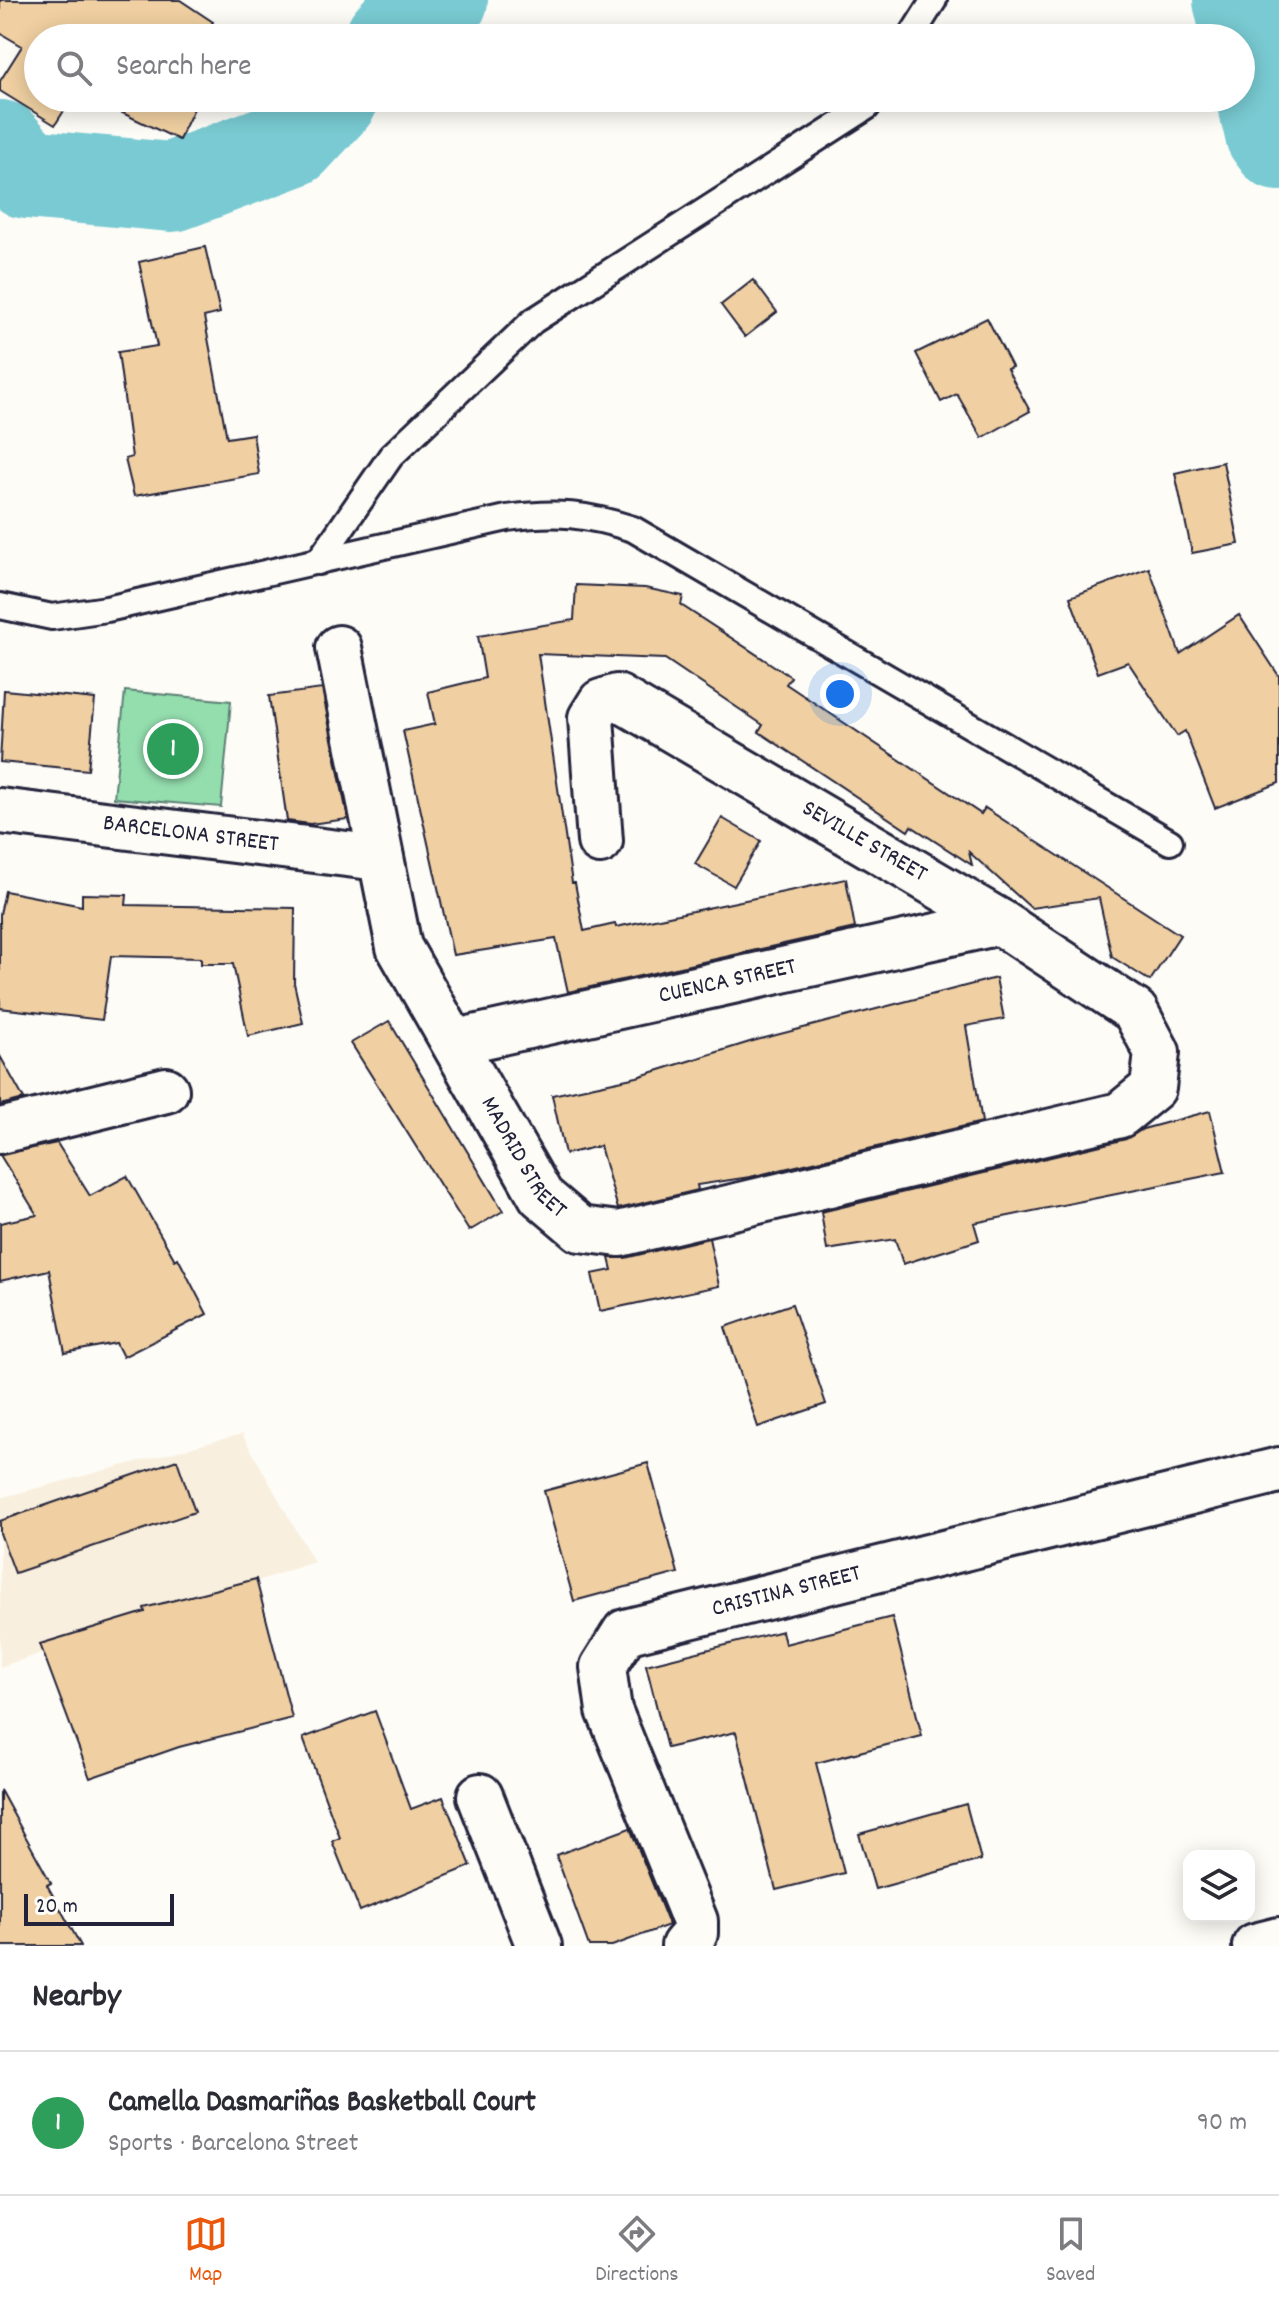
<!DOCTYPE html>
<html lang="en">
<head>
<meta charset="utf-8">
<style>
  body { margin:0; font-family:Dekko,sans-serif; background:#f7f7f7; color:#2b2b33 }
  .controls { position:absolute; right:24px; bottom:24px; display:grid; overflow:hidden; border-radius:16px; box-shadow:0 4px 20px #0003 }
  .controls button { width:72px; height:72px; display:grid; place-items:center; padding:0; border:0; border-bottom:2px solid #e1e1e2; background:#fff; color:#2b2b33; font:40px sans-serif }
  .scale { position:absolute; left:24px; bottom:20px; width:150px; box-sizing:border-box; padding-left:8px; border:4px solid #22223b; border-top:0; font-size:22px; line-height:28px; white-space:nowrap; color:#22223b; -webkit-text-stroke:6px #fdfcf7; paint-order:stroke }
  .you { position:absolute; left:840px; top:694px; width:28px; height:28px; margin:-20px; border:6px solid #fff; border-radius:50%; background:#1a73e8; box-shadow:0 0 0 12px #1a73e833 }
  .badge { display:grid; place-items:center; width:52px; height:52px; border-radius:50%; background:#ea580c; color:#fff; font-size:26px; font-weight:700 }
  .pin { position:absolute; translate:-50% -50%; border:4px solid #fff; box-shadow:0 2px 8px #0006 }
  .list { margin:0; padding:0; list-style:none }
  h2 { display:flex; justify-content:space-between; align-items:center; height:104px; margin:0; padding:0 32px; font-size:34px }
  h2 small { font-size:26px; font-weight:400; color:#7c7c81 }
  .list li { display:grid; grid-template-columns:52px 1fr auto; gap:24px; align-items:center; box-sizing:border-box; height:144px; padding:0 32px; border-top:2px solid #e1e1e2 }
  .list b { display:block; font-size:30px; white-space:nowrap }
  .list p { margin:0; font-size:26px; white-space:nowrap; color:#7c7c81 }
  .list em { font-size:26px; font-style:normal; color:#7c7c81 }
  .icon { flex:none; width:44px; height:44px; fill:none; stroke:currentColor; stroke-width:2; stroke-linecap:round; stroke-linejoin:round }
  .map { position:relative; flex:none; width:1279px; height:1946px; overflow:hidden }
  .search { position:absolute; background:#fff; box-shadow:0 4px 20px #0003; left:24px; right:24px; top:24px; height:88px; display:flex; align-items:center; gap:20px; box-sizing:border-box; padding:0 28px; border-radius:44px; color:#7c7c81; font-size:30px }
  .sheet { height:248px; background:#fff }
  nav { display:flex; justify-content:space-around; align-items:center; box-sizing:border-box; height:112px; border-top:2px solid #e1e1e2; background:#fff; font-size:22px; color:#7c7c81 }
  nav a { display:grid; justify-items:center; gap:4px }
  nav .on { color:#ea580c }
  .map>svg:first-child { display:block }
  .built { fill:#f9efde }
  .green { fill:#94deae; stroke:#5b8074; stroke-width:2 }
  .lines { fill:none; stroke-linecap:round; stroke-linejoin:round }
  .river { stroke:#79cad2; stroke-width:90 }
  .building { fill:#f0d0a2; stroke:#22223b; stroke-width:2 }
  .lane-casing { stroke:#22223b; stroke-width:30 }
  .street-casing { stroke:#22223b; stroke-width:50 }
  .lane { stroke:#fdfcf7; stroke-width:24 }
  .street { stroke:#fdfcf7; stroke-width:44 }
  .labels { text-anchor:middle; dominant-baseline:central; stroke-width:6; stroke-linejoin:round; paint-order:stroke }
  .street-label { font-size:24px; fill:#22223b; stroke:#fdfcf7 }
</style>
</head>
<body>
<div class="map">
<svg width="1279" height="1946" viewBox="0 0 1279 1946">
  <rect width="100%" height="100%" fill="#fdfcf7"/>
  <filter id="ink" filterUnits="userSpaceOnUse"><feTurbulence type="fractalNoise" baseFrequency=".0125" numOctaves="2"/><feDisplacementMap in="SourceGraphic" scale="16" xChannelSelector="R" yChannelSelector="G"/><feConvolveMatrix kernelMatrix="1 2 1 2 8 2 1 2 1" color-interpolation-filters="sRGB"/></filter>
  <g filter="url(#ink)">
    <path class="built" d="M242 1434 314 1562 0 1667V1498Z"/>
    <path class="green" d="M125 691 231 701 221 807 114 798Z"/>
    <g class="lines">
      <g class="river">
        <path d="M1238 0 1270 134 1279 146"/>
        <path d="M390 38 407 20 443 0"/>
        <path d="M0 145 27 174 172 187 292 142 333 98"/>
      </g>
    </g>
    <g class="building">
      <path d="M0 0H180L213 22 202 38H38V98H72L55 125 0 91V81L22 46 0 33Z"/>
      <path d="M91 98H199L179 140Z"/>
      <path d="M205 247 220 313 204 317 227 438 253 434 259 474 134 496 125 459 132 457 118 352 157 346 139 262Z"/>
      <path d="M753 280 777 312 745 337 721 305Z"/>
      <path d="M987 318 1012 367 1007 369 1030 411 982 438 957 394 941 402 916 353Z"/>
      <path d="M1223 462 1239 544 1192 553 1175 473Z"/>
      <path d="M1149 568 1180 654 1239 615 1279 676V783L1215 808 1185 731 1177 736 1128 662 1098 673 1070 597Z"/>
      <path d="M576 585 645 588 683 596 681 605 791 677 786 684 981 814 985 808 1180 935 1150 981 1112 957 1099 898 1031 908 969 852 972 865 911 826 908 831 759 732 763 725 665 659 538 654 572 883H575L584 931 615 924 616 927 846 879 855 928 568 992 556 939 453 955 403 731 435 724 428 692 485 678 478 636 574 620Z"/>
      <path d="M322 689 348 819 310 824 287 821 269 696Z"/>
      <path d="M4 690 95 699 88 770 0 762Z"/>
      <path d="M722 818 761 841 734 886 695 864Z"/>
      <path d="M5 891 82 906V894L127 895 126 905 295 908 294 983 303 1023 248 1036 233 964H201V958L111 956 102 1020 0 1008V914Z"/>
      <path d="M996 978 1004 1019 966 1026 982 1122 750 1177 697 1185 698 1190 618 1209 600 1146 565 1154 552 1095 637 1077 753 1041Z"/>
      <path d="M389 1021 503 1211 469 1231 351 1043Z"/>
      <path d="M0 1056 24 1099 0 1105Z"/>
      <path d="M1210 1111 1225 1172 974 1223 979 1240 903 1264 895 1239 827 1250 821 1212 1126 1139 1143 1129Z"/>
      <path d="M57 1143 90 1196 127 1176 175 1260 178 1258 207 1314 123 1357 116 1343 65 1353 49 1270 0 1281V1223L37 1215 0 1155Z"/>
      <path d="M709 1238 719 1286 600 1311 592 1274 612 1270 609 1258H625Z"/>
      <path d="M792 1304 826 1404 758 1427 725 1327Z"/>
      <path d="M177 1460 195 1512 15 1573 0 1533V1521Z"/>
      <path d="M648 1463 678 1573 574 1601 544 1491Z"/>
      <path d="M256 1579 292 1718 179 1747 90 1778 40 1644 145 1612 144 1608Z"/>
      <path d="M892 1617 922 1736 816 1763 844 1873 776 1890 736 1732 667 1748 646 1665 782 1631 785 1644Z"/>
      <path d="M375 1711 411 1809 443 1797 471 1866 360 1911 332 1841 340 1838 303 1738Z"/>
      <path d="M0 1790 51 1883 47 1885 81 1946H0Z"/>
      <path d="M966 1804 981 1860 875 1889 859 1834Z"/>
      <path d="M630 1828 669 1925 612 1946H589L556 1855Z"/>
    </g>
    <g class="lines">
      <defs>
        <g id="lane">
          <path d="M910 38 934 0"/>
          <path d="M318 562 391 456 533 321 867 107 873 98"/>
          <path d="M0 606 52 617 107 609 507 518C557 511 586 514 633 529L1170 842"/>
        </g>
        <g id="street">
          <path id="s1" d="M339 648 399 947 541 1196 580 1229 619 1234 1120 1115 1153 1088 1157 1052 1135 1011 1000 922 617 697 601 702 591 718 600 841"/>
          <path id="s2" d="M0 811 379 858"/>
          <path id="s3" d="M456 1042 1000 922"/>
          <path d="M0 1131 166 1090"/>
          <path d="M480 1796 539 1946"/>
          <path id="s4" d="M684 1946 695 1933V1921L609 1710 603 1667 625 1632 1279 1470"/>
          <path d="M1255 1946 1279 1940"/>
        </g>
      </defs>
      <use href="#lane" class="lane-casing"/>
      <use href="#street" class="street-casing"/>
      <use href="#lane" class="lane"/>
      <use href="#street" class="street"/>
    </g>
  </g>
  <g class="labels">
    <g class="street-label">
      <text stroke="none"><textPath href="#s2" startOffset="192">BARCELONA STREET</textPath></text>
      <text transform="translate(864 842) rotate(30)">SEVILLE STREET</text>
      <text stroke="none"><textPath href="#s3" startOffset="278">CUENCA STREET</textPath></text>
      <text stroke="none"><textPath href="#s1" startOffset="550">MADRID STREET</textPath></text>
      <text stroke="none"><textPath href="#s4" startOffset="508">CRISTINA STREET</textPath></text>
    </g>
  </g>
</svg>
<div class="controls">
<button><svg class="icon" aria-label="layers" viewBox="0 0 24 24"><path d="M12 4l9 5-9 5-9-5zM3 14l9 5 9-5"/></svg></button>
</div>
<div class="scale">20 m</div>
<div class="you"></div>
<div class="pin badge" style="left:173px;top:749px;background:#2e9e5b">1</div>
<div class="search"><svg class="icon" aria-label="search" viewBox="0 0 24 24"><circle cx="10" cy="10" r="6"/><path d="M15 15l6 6"/></svg>Search here</div>
</div>
<section class="sheet">
<h2>Nearby<small></small></h2>
<ul class="list">
<li><span class="badge" style="background:#2e9e5b">1</span><div><b>Camella Dasmariñas Basketball Court</b><p>Sports · Barcelona Street</p></div><em>90 m</em></li>
</ul>
</section>
<nav>
<a class="on"><svg class="icon" aria-label="map" viewBox="0 0 24 24"><path d="M3 6l6-2 6 2 6-2v14l-6 2-6-2-6 2zM9 4v14M15 6v14"/></svg>Map</a>
<a><svg class="icon" aria-label="directions" viewBox="0 0 24 24"><path d="M12 3l9 9-9 9-9-9zM9 14v-3h6M13 9l2 2-2 2"/></svg>Directions</a>
<a><svg class="icon" aria-label="saved" viewBox="0 0 24 24"><path d="M7 4h10v16l-5-4-5 4z"/></svg>Saved</a>
</nav>
</body>
</html>
